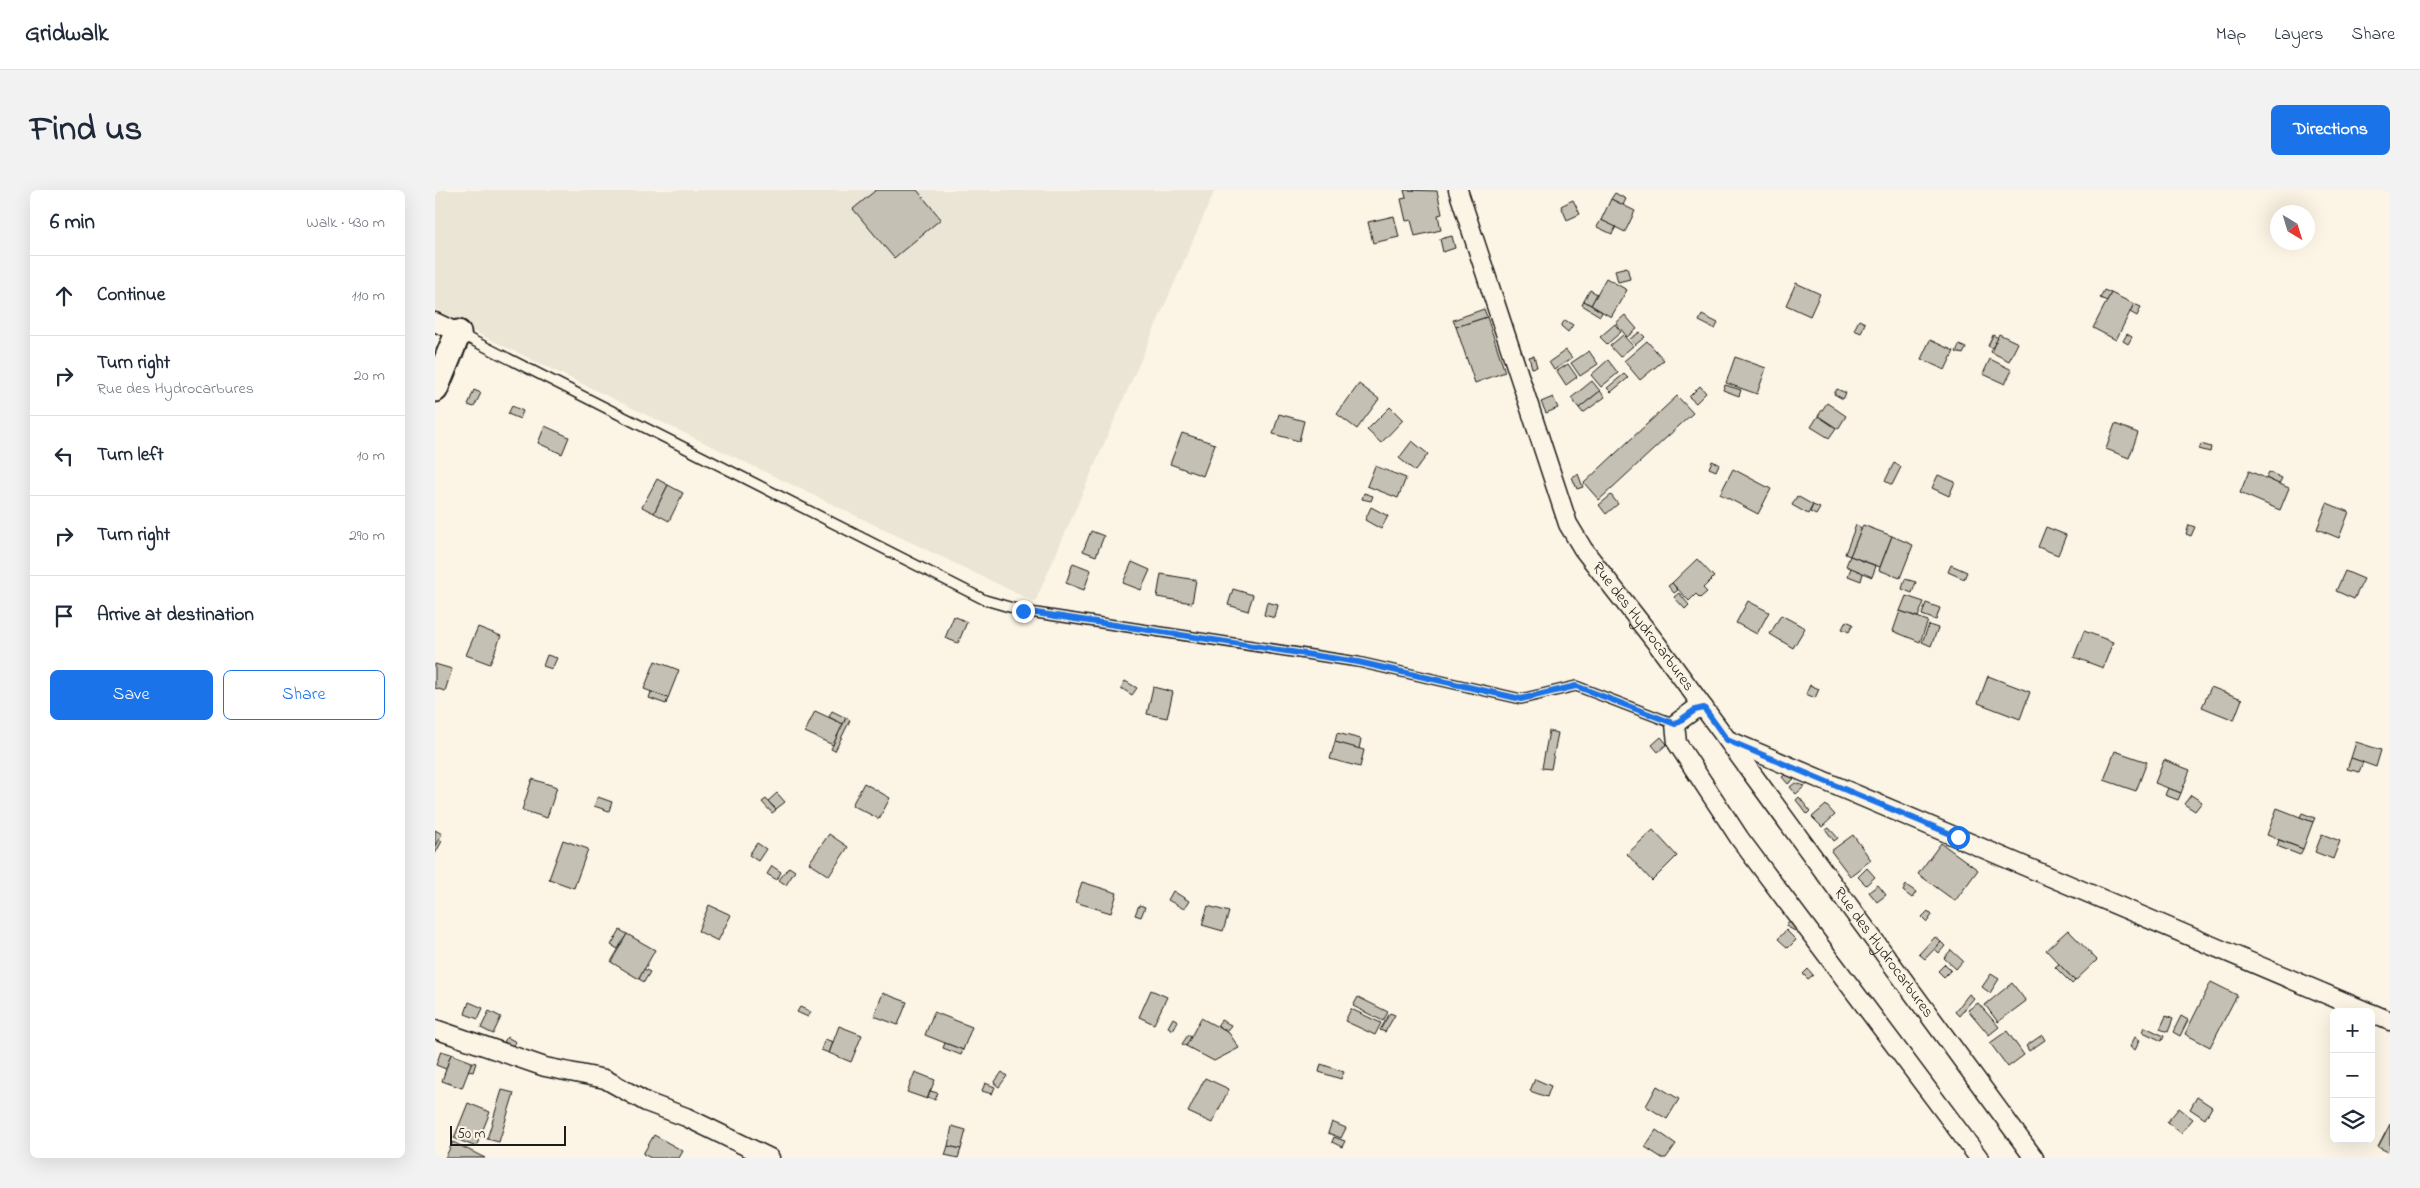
<!DOCTYPE html>
<html lang="en">
<head>
<meta charset="utf-8">
<style>
  body { margin:0; font-family:"Indie Flower",sans-serif; background:#f2f2f3; color:#1f2937 }
  .controls { position:absolute; right:15px; bottom:15px; display:grid; overflow:hidden; border-radius:8px; box-shadow:0 5px 20px #0002 }
  .controls button { width:45px; height:45px; display:grid; place-items:center; padding:0; border:0; border-bottom:1px solid #e0e1e3; background:#fff; color:#1f2937; font:25px sans-serif }
  .compass { position:absolute; left:1835px; top:15px; width:45px; height:45px; border-radius:50%; background:#fff; box-shadow:0 5px 20px #0002; rotate:142deg }
  .scale { position:absolute; left:15px; bottom:12px; width:116px; box-sizing:border-box; padding-left:5px; border:2px solid #1c1c1c; border-top:0; font-size:14px; line-height:18px; white-space:nowrap; color:#1c1c1c; -webkit-text-stroke:4px #fcf5e5; paint-order:stroke }
  .stop { position:absolute; width:15px; height:15px; margin:-11px; border:4px solid #1a73e8; border-radius:50%; background:#fff }
  .stop.end { background:#1a73e8; border-color:#fff; box-shadow:0 1px 5px #0008 }
  .list { margin:0; padding:0; list-style:none }
  h2 { display:flex; justify-content:space-between; align-items:center; height:65px; margin:0; padding:0 20px; font-size:21px }
  h2 small { font-size:16px; font-weight:400; color:#747a83 }
  .list li { display:grid; grid-template-columns:32px 1fr auto; gap:15px; align-items:center; box-sizing:border-box; height:80px; padding:0 20px; border-top:1px solid #e0e1e3 }
  .list b { display:block; font-size:19px; white-space:nowrap }
  .list p { margin:0; font-size:16px; white-space:nowrap; color:#747a83 }
  .list em { font-size:16px; font-style:normal; color:#747a83 }
  .actions { display:flex; gap:10px; padding:15px 20px }
  .actions a { flex:1; padding:11px 0; border:1px solid #1a73e8; border-radius:8px; text-align:center; font-size:18px; color:#1a73e8 }
  .actions .main { background:#1a73e8; color:#fff }
  .icon { flex:none; width:28px; height:28px; fill:none; stroke:currentColor; stroke-width:2; stroke-linecap:round; stroke-linejoin:round }
  .map { position:relative; flex:none; width:1955px; height:968px; overflow:hidden; border-radius:8px }
  header { display:flex; align-items:center; gap:30px; box-sizing:border-box; height:70px; padding:0 25px; background:#fff; border-bottom:1px solid #e0e1e3 }
  header strong { font-size:24px }
  nav { display:flex; gap:28px; margin-inline-start:auto; font-size:18px }
  .intro { display:flex; align-items:center; justify-content:space-between; box-sizing:border-box; height:120px; padding:0 30px }
  h1 { margin:0; font-size:35px }
  .button { padding:12px 22px; border-radius:8px; background:#1a73e8; color:#fff; font-size:18px; font-weight:700 }
  main { display:flex; gap:30px; padding:0 30px }
  aside { flex:1; background:#fff; border-radius:8px; box-shadow:0 5px 20px #0002 }
  .map>svg:first-child { display:block }
  .built { fill:#ebe5d6 }
  .building { fill:#c4c0b3; stroke:#1c1c1c }
  .lines { fill:none; stroke-linecap:round; stroke-linejoin:round }
  .lane-casing { stroke:#1c1c1c; stroke-width:12 }
  .street-casing { stroke:#1c1c1c; stroke-width:21 }
  .secondary-casing { stroke:#1c1c1c; stroke-width:29 }
  .lane { stroke:#fcf5e5; stroke-width:9 }
  .street { stroke:#fcf5e5; stroke-width:18 }
  .secondary { stroke:#fcf5e5; stroke-width:25 }
  .route { stroke:#1a73e8; stroke-width:6 }
  .labels { text-anchor:middle; dominant-baseline:central; stroke-width:4; stroke-linejoin:round; paint-order:stroke }
  .street-label { font-size:16px; fill:#1c1c1c; stroke:#fcf5e5 }
</style>
</head>
<body>
<header>
<strong>Gridwalk</strong>
<nav><a>Map</a><a>Layers</a><a>Share</a></nav>
</header>
<div class="intro"><h1>Find us</h1><a class="button">Directions</a></div>
<main>
<aside>
<h2>6 min<small>Walk · 430 m</small></h2>
<ul class="list">
<li><svg class="icon" aria-label="ahead" viewBox="0 0 24 24"><path d="M12 20V5M6 11l6-6 6 6"/></svg><div><b>Continue</b></div><em>110 m</em></li>
<li><svg class="icon" aria-label="right" viewBox="0 0 24 24"><path d="M7 20v-9h11M14 6l5 5-5 5"/></svg><div><b>Turn right</b><p>Rue des Hydrocarbures</p></div><em>20 m</em></li>
<li><svg class="icon" aria-label="left" viewBox="0 0 24 24"><path d="M17 20v-9H6M10 6l-5 5 5 5"/></svg><div><b>Turn left</b></div><em>10 m</em></li>
<li><svg class="icon" aria-label="right" viewBox="0 0 24 24"><path d="M7 20v-9h11M14 6l5 5-5 5"/></svg><div><b>Turn right</b></div><em>290 m</em></li>
<li><svg class="icon" aria-label="arrive" viewBox="0 0 24 24"><path d="M6 21V4h12l-3 4 3 4H6"/></svg><div><b>Arrive at destination</b></div></li>
</ul>
<div class="actions"><a class="main">Save</a><a>Share</a></div>
</aside>
<div class="map">
<svg width="1955" height="968" viewBox="0 0 1955 968">
  <rect width="100%" height="100%" fill="#fcf5e5"/>
  <filter id="ink" filterUnits="userSpaceOnUse"><feTurbulence type="fractalNoise" baseFrequency=".02" numOctaves="2"/><feDisplacementMap in="SourceGraphic" scale="10" xChannelSelector="R" yChannelSelector="G"/><feConvolveMatrix kernelMatrix="1 2 1 2 8 2 1 2 1" color-interpolation-filters="sRGB"/></filter>
  <g filter="url(#ink)">
    <path class="built" d="M0 0H780L600 412 0 123Z"/>
    <g class="building">
      <path d="M441 0H482L506 29 459 68 418 19Z"/>
      <path d="M969 0 1002 1 1007 24 1003 25 1006 40 980 46 976 30 971 31 966 9 971 8Z"/>
      <path d="M1180 3 1191 9 1188 15 1176 9Z"/>
      <path d="M1176 9 1200 21 1190 42 1166 30Z"/>
      <path d="M1138 10 1145 24 1132 30 1126 16Z"/>
      <path d="M959 26 964 47 938 53 933 32Z"/>
      <path d="M1166 30 1181 37 1177 44 1162 37Z"/>
      <path d="M1017 46 1020 58 1008 62 1005 49Z"/>
      <path d="M1192 77 1195 89 1183 92 1180 80Z"/>
      <path d="M1171 88 1192 100 1176 127 1156 115Z"/>
      <path d="M1361 93 1385 104 1375 126 1351 115Z"/>
      <path d="M1155 100 1162 104 1156 115 1149 111Z"/>
      <path d="M1669 100 1676 103 1672 111 1665 108Z"/>
      <path d="M1676 103 1699 114 1681 150 1658 138Z"/>
      <path d="M1149 111 1167 122 1165 126 1147 115Z"/>
      <path d="M1699 114 1706 117 1702 126 1695 122Z"/>
      <path d="M1049 119 1052 127 1021 137 1018 130Z"/>
      <path d="M1190 125 1202 139 1192 147 1181 133Z"/>
      <path d="M1267 125 1283 133 1280 139 1264 131Z"/>
      <path d="M1052 127 1070 182 1040 193 1021 137Z"/>
      <path d="M1130 130 1138 135 1133 142 1126 136Z"/>
      <path d="M1424 130 1430 133 1426 143 1419 140Z"/>
      <path d="M1180 134 1186 142 1172 154 1165 147Z"/>
      <path d="M1205 142 1210 147 1200 155 1195 149Z"/>
      <path d="M1564 144 1583 153 1574 171 1556 162Z"/>
      <path d="M1692 144 1697 147 1693 154 1688 151Z"/>
      <path d="M1188 145 1198 156 1185 167 1175 156Z"/>
      <path d="M1558 145 1563 148 1557 158 1553 156Z"/>
      <path d="M1495 150 1519 161 1510 180 1486 169Z"/>
      <path d="M1212 151 1229 170 1205 190 1189 171Z"/>
      <path d="M1524 155 1531 158 1528 164 1521 162Z"/>
      <path d="M1131 160 1137 168 1119 180 1114 172Z"/>
      <path d="M1154 161 1163 174 1145 186 1136 173Z"/>
      <path d="M1099 166 1102 177 1097 178 1094 167Z"/>
      <path d="M1300 167 1331 178 1322 204 1291 193Z"/>
      <path d="M1555 169 1577 180 1570 194 1548 184Z"/>
      <path d="M1173 170 1183 183 1166 197 1156 185Z"/>
      <path d="M1133 174 1142 187 1131 195 1122 181Z"/>
      <path d="M1189 184 1193 188 1176 202 1172 198Z"/>
      <path d="M1157 191 1165 201 1144 218 1136 208Z"/>
      <path d="M924 194 944 209 922 239 902 224Z"/>
      <path d="M1290 195 1306 200 1304 206 1288 200Z"/>
      <path d="M1265 196 1271 203 1261 213 1254 207Z"/>
      <path d="M1402 199 1411 203 1408 209 1399 204Z"/>
      <path d="M39 200 46 203 39 217 33 215Z"/>
      <path d="M1165 201 1170 207 1148 223 1144 218Z"/>
      <path d="M1242 206 1258 223 1164 310 1149 293Z"/>
      <path d="M1118 207 1123 218 1111 223 1106 212Z"/>
      <path d="M1392 213 1411 226 1403 239 1383 226Z"/>
      <path d="M77 216 88 221 85 229 73 224Z"/>
      <path d="M955 217 968 230 946 253 932 240Z"/>
      <path d="M844 224 869 231 864 251 838 244Z"/>
      <path d="M1383 226 1401 238 1394 248 1376 237Z"/>
      <path d="M1680 234 1703 243 1694 268 1671 259Z"/>
      <path d="M110 236 134 247 127 264 103 253Z"/>
      <path d="M747 243 780 254 768 286 735 274Z"/>
      <path d="M977 251 993 264 980 281 964 268Z"/>
      <path d="M1766 254 1776 257 1775 262 1764 259Z"/>
      <path d="M1277 271 1284 274 1281 281 1274 278Z"/>
      <path d="M1459 273 1466 277 1457 295 1450 291Z"/>
      <path d="M940 276 971 288 963 308 932 296Z"/>
      <path d="M1298 279 1336 299 1323 324 1285 304Z"/>
      <path d="M1814 281 1854 298 1845 320 1805 303Z"/>
      <path d="M1834 282 1847 288 1844 294 1831 288Z"/>
      <path d="M1143 284 1148 297 1142 299 1137 287Z"/>
      <path d="M1503 285 1520 292 1514 306 1497 298Z"/>
      <path d="M222 289 233 295 219 323 207 317Z"/>
      <path d="M233 295 248 303 234 331 219 323Z"/>
      <path d="M929 303 938 306 936 311 927 309Z"/>
      <path d="M1176 305 1183 314 1171 324 1164 315Z"/>
      <path d="M1362 306 1378 315 1373 324 1357 315Z"/>
      <path d="M1892 313 1914 322 1904 348 1882 339Z"/>
      <path d="M1378 315 1385 318 1381 325 1375 322Z"/>
      <path d="M936 317 953 326 946 339 930 330Z"/>
      <path d="M1421 335 1427 338 1415 366 1410 364Z"/>
      <path d="M1428 335 1457 346 1445 377 1415 366Z"/>
      <path d="M1754 335 1760 337 1756 346 1751 344Z"/>
      <path d="M1611 337 1631 345 1623 365 1603 357Z"/>
      <path d="M656 341 669 346 661 366 648 361Z"/>
      <path d="M1457 346 1478 355 1465 388 1444 380Z"/>
      <path d="M1415 366 1441 376 1437 387 1411 376Z"/>
      <path d="M1262 369 1279 387 1268 398 1272 402 1265 408 1261 404 1254 411 1237 393Z"/>
      <path d="M697 372 715 380 706 400 688 393Z"/>
      <path d="M638 373 656 380 649 400 631 393Z"/>
      <path d="M1516 375 1532 382 1529 389 1513 382Z"/>
      <path d="M1416 378 1428 383 1426 391 1413 386Z"/>
      <path d="M1910 381 1929 389 1919 409 1901 401Z"/>
      <path d="M726 384 761 390 757 413 722 407Z"/>
      <path d="M1470 389 1481 392 1477 403 1467 399Z"/>
      <path d="M1237 393 1243 400 1239 403 1233 396Z"/>
      <path d="M798 399 818 405 813 421 793 415Z"/>
      <path d="M1244 403 1254 415 1250 419 1239 407Z"/>
      <path d="M1471 406 1489 412 1483 427 1465 421Z"/>
      <path d="M1313 411 1334 422 1322 444 1301 433Z"/>
      <path d="M832 412 843 415 840 428 829 425Z"/>
      <path d="M1491 413 1505 418 1501 430 1487 425Z"/>
      <path d="M1465 421 1493 431 1485 452 1458 441Z"/>
      <path d="M1346 425 1370 438 1358 458 1335 444Z"/>
      <path d="M519 426 532 432 523 453 510 448Z"/>
      <path d="M1411 431 1418 434 1414 442 1407 439Z"/>
      <path d="M1494 435 1503 438 1496 456 1487 452Z"/>
      <path d="M43 437 66 446 55 474 31 465Z"/>
      <path d="M1649 441 1678 452 1668 478 1639 467Z"/>
      <path d="M112 465 122 468 117 479 108 476Z"/>
      <path d="M220 471 244 480 233 508 209 499Z"/>
      <path d="M0 474 17 479 10 501 0 498Z"/>
      <path d="M1553 486 1595 502 1585 529 1543 513Z"/>
      <path d="M690 491 702 498 697 505 686 498Z"/>
      <path d="M1375 495 1384 499 1380 508 1371 504Z"/>
      <path d="M718 497 738 502 732 528 712 524Z"/>
      <path d="M1776 497 1807 509 1799 530 1767 517Z"/>
      <path d="M216 502 233 508 231 514 214 508Z"/>
      <path d="M380 521 408 534 398 555 370 542Z"/>
      <path d="M397 521 411 528 408 534 394 527Z"/>
      <path d="M411 528 415 530 400 561 396 559Z"/>
      <path d="M1114 541 1123 543 1116 579 1107 578Z"/>
      <path d="M902 543 926 549 924 559 900 552Z"/>
      <path d="M1226 547 1232 554 1223 562 1217 555Z"/>
      <path d="M900 552 929 560 925 577 895 569Z"/>
      <path d="M1921 552 1946 560 1941 577 1916 568Z"/>
      <path d="M1680 561 1712 572 1701 601 1669 590Z"/>
      <path d="M1916 568 1928 572 1924 582 1912 579Z"/>
      <path d="M1729 570 1755 580 1746 603 1720 593Z"/>
      <path d="M1354 582 1360 588 1353 594 1347 587Z"/>
      <path d="M97 589 122 597 112 628 87 620Z"/>
      <path d="M429 593 455 608 444 629 417 615Z"/>
      <path d="M1360 593 1370 596 1361 604 1355 597Z"/>
      <path d="M1733 598 1746 603 1743 610 1730 605Z"/>
      <path d="M342 603 350 612 341 619 333 611Z"/>
      <path d="M1756 605 1767 612 1760 621 1749 614Z"/>
      <path d="M163 607 177 612 174 621 159 616Z"/>
      <path d="M1364 607 1375 621 1372 624 1361 610Z"/>
      <path d="M331 609 341 620 337 623 327 612Z"/>
      <path d="M1391 615 1400 625 1387 637 1377 627Z"/>
      <path d="M1842 618 1878 632 1868 659 1832 645Z"/>
      <path d="M1867 623 1880 628 1878 632 1865 627Z"/>
      <path d="M1394 638 1403 648 1399 651 1391 640Z"/>
      <path d="M0 640 7 644 0 656Z"/>
      <path d="M1218 640 1242 666 1217 691 1192 664Z"/>
      <path d="M394 644 413 657 394 686 374 673Z"/>
      <path d="M1887 644 1905 651 1898 669 1880 662Z"/>
      <path d="M1418 645 1436 670 1415 686 1396 661Z"/>
      <path d="M4 649 7 651 0 664V656Z"/>
      <path d="M128 650 153 659 139 698 114 689Z"/>
      <path d="M1844 650 1868 659 1865 665 1842 656Z"/>
      <path d="M322 653 331 659 323 671 314 665Z"/>
      <path d="M1506 653 1543 680 1520 711 1483 684Z"/>
      <path d="M337 676 346 682 342 690 332 684Z"/>
      <path d="M354 677 360 681 351 695 344 690Z"/>
      <path d="M1432 678 1440 687 1431 695 1423 687Z"/>
      <path d="M647 692 682 703 676 723 640 712Z"/>
      <path d="M1443 695 1451 705 1442 712 1434 702Z"/>
      <path d="M1471 695 1481 702 1477 708 1468 701Z"/>
      <path d="M738 701 754 711 749 719 733 710Z"/>
      <path d="M274 715 296 725 283 751 263 741Z"/>
      <path d="M704 715 710 717 706 727 700 725Z"/>
      <path d="M773 716 794 722 788 741 767 735Z"/>
      <path d="M1493 721 1497 725 1492 732 1487 727Z"/>
      <path d="M1353 732 1362 736 1360 741 1351 736Z"/>
      <path d="M185 740 192 744 183 759 176 755Z"/>
      <path d="M1351 740 1361 750 1353 758 1343 749Z"/>
      <path d="M1633 740 1662 770 1640 791 1611 760Z"/>
      <path d="M192 744 220 760 204 789 176 772Z"/>
      <path d="M1500 747 1506 752 1490 769 1484 764Z"/>
      <path d="M1506 752 1510 756 1504 763 1500 759Z"/>
      <path d="M1516 760 1528 771 1521 779 1509 768Z"/>
      <path d="M1510 774 1516 780 1509 787 1503 781Z"/>
      <path d="M1624 774 1640 791 1637 794 1620 777Z"/>
      <path d="M209 779 215 782 209 792 204 789Z"/>
      <path d="M1373 779 1378 785 1373 789 1368 784Z"/>
      <path d="M1556 784 1564 789 1555 803 1547 797Z"/>
      <path d="M1776 792 1802 805 1775 857 1750 844Z"/>
      <path d="M1577 793 1591 811 1563 832 1550 815Z"/>
      <path d="M716 800 732 807 719 834 704 827Z"/>
      <path d="M448 803 472 812 463 835 439 826Z"/>
      <path d="M1534 804 1539 808 1524 826 1520 822Z"/>
      <path d="M923 807 953 822 948 831 918 816Z"/>
      <path d="M34 812 48 818 43 829 30 824Z"/>
      <path d="M1543 813 1564 837 1554 845 1533 820Z"/>
      <path d="M365 817 376 822 373 827 362 822Z"/>
      <path d="M916 819 946 833 940 845 910 831Z"/>
      <path d="M54 821 66 827 58 844 46 838Z"/>
      <path d="M499 822 537 837 528 860 490 845Z"/>
      <path d="M955 823 960 825 950 842 945 840Z"/>
      <path d="M1731 826 1738 829 1733 842 1725 839Z"/>
      <path d="M1746 826 1753 830 1745 846 1738 842Z"/>
      <path d="M738 828 743 831 738 840 733 837Z"/>
      <path d="M766 828 794 843 804 858 779 871 751 856Z"/>
      <path d="M786 830 796 835 792 841 782 836Z"/>
      <path d="M404 836 427 845 416 872 394 863Z"/>
      <path d="M1710 837 1729 846 1727 851 1708 842Z"/>
      <path d="M1572 841 1589 865 1573 877 1555 853Z"/>
      <path d="M753 845 756 847 751 856 747 854Z"/>
      <path d="M1607 845 1610 850 1594 861 1591 856Z"/>
      <path d="M72 847 81 852 78 857 69 852Z"/>
      <path d="M1700 847 1705 850 1700 860 1695 857Z"/>
      <path d="M390 849 398 852 394 863 386 860Z"/>
      <path d="M510 853 528 860 526 865 508 858Z"/>
      <path d="M6 861 16 864 11 879 1 875Z"/>
      <path d="M16 864 37 872 27 898 7 891Z"/>
      <path d="M37 872 41 873 38 882 33 881Z"/>
      <path d="M886 874 909 882 906 889 884 882Z"/>
      <path d="M480 882 500 890 492 909 472 902Z"/>
      <path d="M567 882 572 886 564 897 559 893Z"/>
      <path d="M770 888 794 899 777 933 753 922Z"/>
      <path d="M1100 889 1116 896 1112 907 1095 901Z"/>
      <path d="M550 893 560 897 557 904 547 901Z"/>
      <path d="M1222 896 1244 909 1232 929 1211 916Z"/>
      <path d="M67 900 79 903 64 952 52 949Z"/>
      <path d="M495 901 503 903 500 910 493 907Z"/>
      <path d="M1762 907 1777 917 1770 929 1755 919Z"/>
      <path d="M33 913 55 922 41 957 19 948Z"/>
      <path d="M1744 918 1758 929 1746 943 1732 932Z"/>
      <path d="M897 932 911 938 906 948 893 943Z"/>
      <path d="M1955 934V963L1943 957Z"/>
      <path d="M517 936 531 940 526 959 513 956Z"/>
      <path d="M1221 940 1241 954 1231 968H1227L1210 957Z"/>
      <path d="M219 945 248 961 244 968H216L208 964Z"/>
      <path d="M899 947 910 951 907 957 897 952Z"/>
      <path d="M18 952 50 968H10Z"/>
      <path d="M513 956 526 959 523 968 510 965Z"/>
    </g>
    <g class="lines">
      <defs>
        <path id="lane" d="M25 144 550 410 588 421 923 472 1086 509 1141 496 1240 534"/>
        <g id="street">
          <path id="s1" d="M1023 0 1133 334 1148 359 1222 454 1599 968"/>
          <path d="M0 132 23 143"/>
          <path d="M1269 518 1259 520 1240 534 1242 553 1305 649 1544 968"/>
          <path d="M1293 550 1933 822"/>
          <path d="M1936 823 1955 831"/>
          <path d="M0 839 110 877 170 889 211 912 251 927 335 968"/>
        </g>
        <path id="secondary" d="M0 199 23 143"/>
      </defs>
      <use href="#lane" class="lane-casing"/>
      <use href="#street" class="street-casing"/>
      <use href="#secondary" class="secondary-casing"/>
      <use href="#lane" class="lane"/>
      <use href="#street" class="street"/>
      <use href="#secondary" class="secondary"/>
    </g>
  </g>
  <g class="lines" filter="url(#ink)">
    <path class="route" d="M588 421 923 472 1086 509 1141 496 1240 534 1260 520 1269 518 1292 550 1523 647"/>
  </g>
  <g class="labels">
    <g class="street-label">
      <text stroke="none"><textPath href="#s1" startOffset="479">Rue des Hydrocarbures</textPath></text>
      <text stroke="none"><textPath href="#s1" startOffset="884">Rue des Hydrocarbures</textPath></text>
    </g>
  </g>
</svg>
<div class="controls">
<button>+</button>
<button>−</button>
<button><svg class="icon" aria-label="layers" viewBox="0 0 24 24"><path d="M12 4l9 5-9 5-9-5zM3 14l9 5 9-5"/></svg></button>
</div>
<svg class="compass" viewBox="-18 -18 36 36"><path d="M0-13l5 13h-10z" fill="#e53935"/><path d="M0 13l5-13h-10z" fill="#747a83"/></svg>
<div class="scale">50 m</div>
<div class="stop" style="left:1523px;top:647px"></div>
<div class="stop end" style="left:588px;top:421px"></div>
</div>
</main>
</body>
</html>
